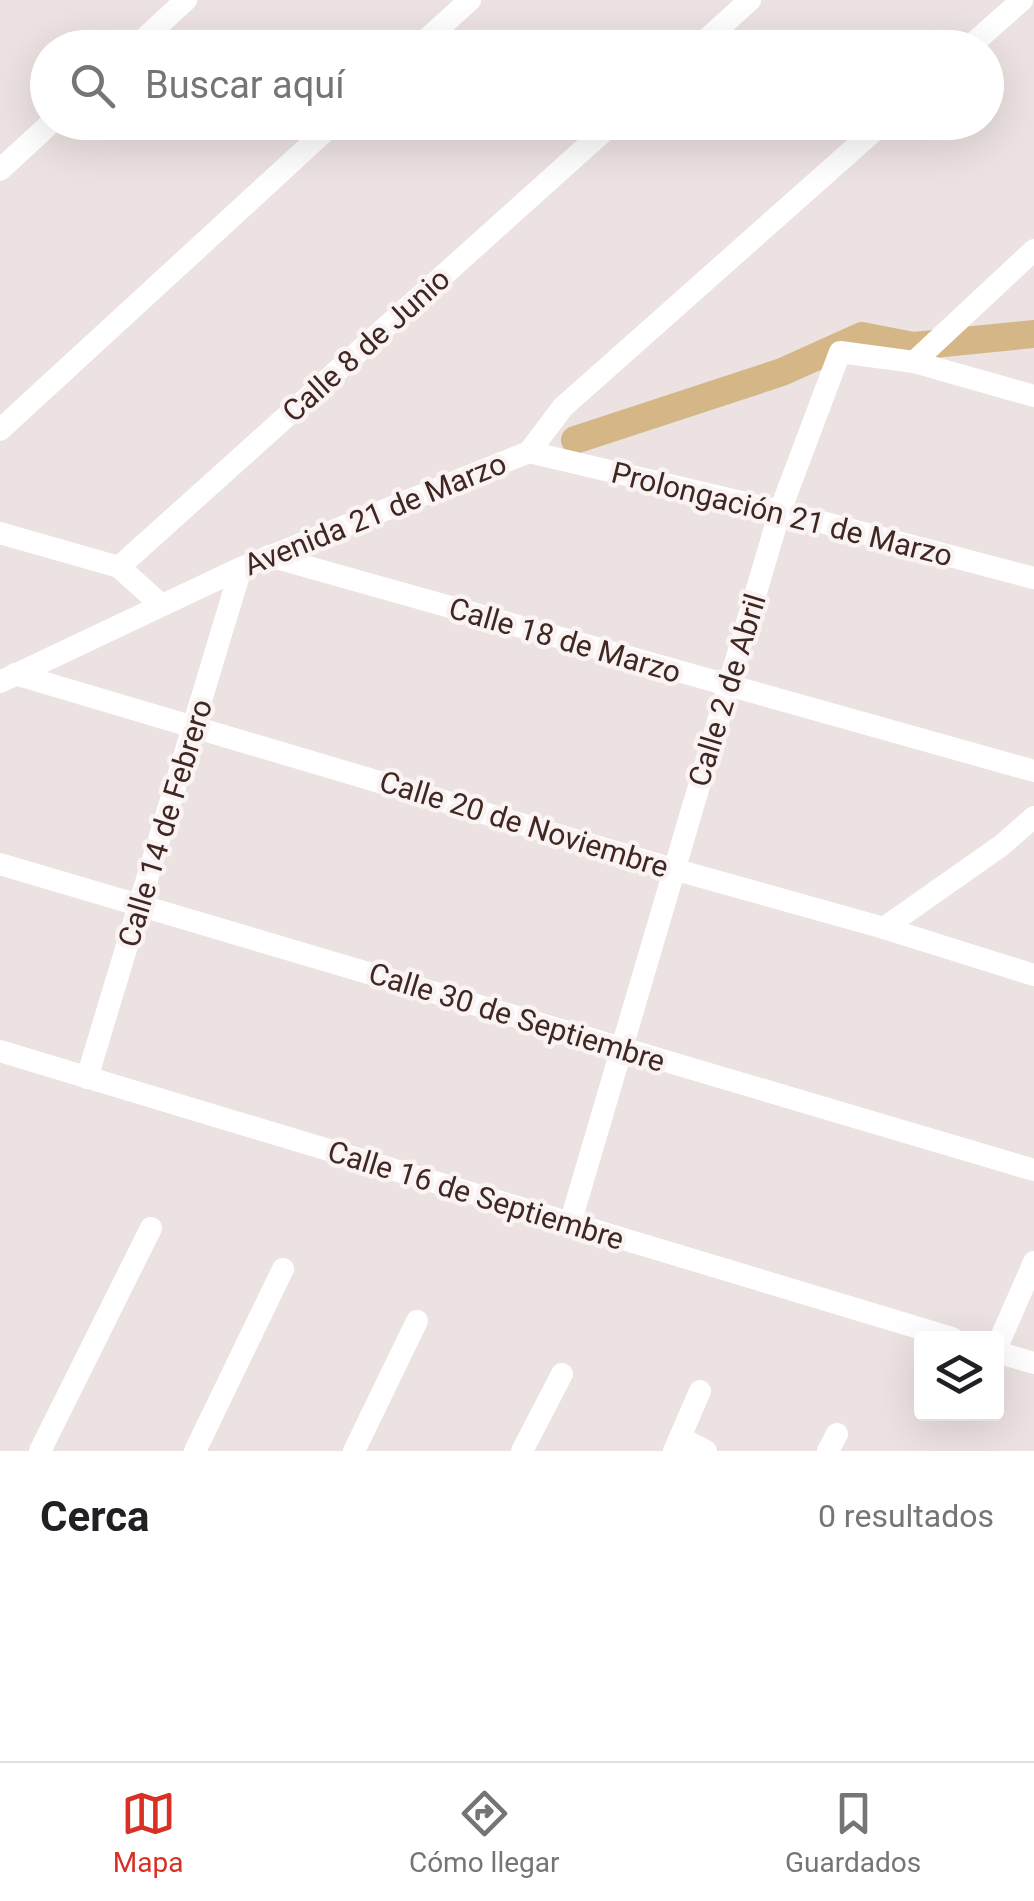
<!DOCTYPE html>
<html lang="es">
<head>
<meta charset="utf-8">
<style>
  body { margin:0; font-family:Roboto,sans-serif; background:#f6f6f6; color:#202124 }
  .controls { position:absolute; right:30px; bottom:30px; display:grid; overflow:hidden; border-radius:10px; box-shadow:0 10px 40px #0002 }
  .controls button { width:90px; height:90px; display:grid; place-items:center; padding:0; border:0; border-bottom:2px solid #e0e0e0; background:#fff; color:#202124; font:50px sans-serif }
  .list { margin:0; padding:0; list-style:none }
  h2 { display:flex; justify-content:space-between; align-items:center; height:130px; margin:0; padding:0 40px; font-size:42px }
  h2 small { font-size:32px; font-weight:400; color:#757577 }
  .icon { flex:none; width:55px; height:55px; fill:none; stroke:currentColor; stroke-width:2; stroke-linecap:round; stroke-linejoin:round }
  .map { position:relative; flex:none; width:1034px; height:1451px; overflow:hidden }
  .search { position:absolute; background:#fff; box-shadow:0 10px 40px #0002; left:30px; right:30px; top:30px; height:110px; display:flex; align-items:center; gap:25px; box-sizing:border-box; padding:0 35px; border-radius:55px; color:#757577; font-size:38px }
  .sheet { height:310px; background:#fff }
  nav { display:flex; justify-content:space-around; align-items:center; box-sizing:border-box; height:140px; border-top:2px solid #e0e0e0; background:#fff; font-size:28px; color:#757577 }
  nav a { display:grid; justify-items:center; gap:5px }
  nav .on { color:#d93025 }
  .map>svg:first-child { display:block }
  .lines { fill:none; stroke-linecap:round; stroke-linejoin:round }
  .canal { stroke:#d5b787; stroke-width:28 }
  .street { stroke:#fff; stroke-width:22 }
  .labels { text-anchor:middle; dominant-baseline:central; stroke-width:9; stroke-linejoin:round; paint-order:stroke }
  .street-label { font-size:30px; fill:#402721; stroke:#f9f3f4 }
</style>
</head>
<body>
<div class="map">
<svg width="1034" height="1451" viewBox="0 0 1034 1451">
  <rect width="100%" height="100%" fill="#ede2e2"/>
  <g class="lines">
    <path class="canal" d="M575 440 782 372 862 336 913 346 1034 334"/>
    <g class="street">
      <path d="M134 48 186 0"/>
      <path d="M417 48 470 0"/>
      <path d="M697 48 750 0"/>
      <path d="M968 48 1022 0"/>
      <path d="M0 170 52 122"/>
      <path d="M914 362 1034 250"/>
      <path d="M0 430 335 122"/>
      <path d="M529 452 780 511 1034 578"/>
      <path d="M0 533 119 567 160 604"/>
      <path d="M269 556 1034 771"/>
      <path d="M119 567 614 122"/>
      <path d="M15 674 673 869 884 928 1034 975"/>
      <path d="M0 682 241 568 529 452 563 407 884 122"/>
      <path d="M0 864 1034 1170"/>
      <path d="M884 928 1002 845 1034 817"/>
      <path d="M0 1051 952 1338"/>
      <path d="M87 1078 241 568"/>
      <path d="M570 1224 780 511 840 352 914 362 1034 396"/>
      <path d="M996 1349 1034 1262"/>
      <path d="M996 1352 1034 1363"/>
      <path d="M681 1438 706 1451"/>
      <path d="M40 1451 151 1228"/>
      <path d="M195 1451 283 1269"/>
      <path d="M354 1451 417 1321"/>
      <path d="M522 1451 562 1374"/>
      <path d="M674 1451 700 1391"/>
      <path d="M828 1451 837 1434"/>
    </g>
  </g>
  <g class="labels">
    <g class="street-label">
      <text transform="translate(366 345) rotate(-42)">Calle 8 de Junio</text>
      <text transform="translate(375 514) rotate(-22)">Avenida 21 de Marzo</text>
      <text transform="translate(782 514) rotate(14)">Prolongación 21 de Marzo</text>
      <text transform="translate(565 640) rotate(16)">Calle 18 de Marzo</text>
      <text transform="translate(727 690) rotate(-73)">Calle 2 de Abril</text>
      <text transform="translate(165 823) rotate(-73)">Calle 14 de Febrero</text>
      <text transform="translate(524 824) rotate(17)">Calle 20 de Noviembre</text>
      <text transform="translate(517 1017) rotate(17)">Calle 30 de Septiembre</text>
      <text transform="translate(476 1195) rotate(17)">Calle 16 de Septiembre</text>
    </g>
  </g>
</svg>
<div class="controls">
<button><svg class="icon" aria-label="layers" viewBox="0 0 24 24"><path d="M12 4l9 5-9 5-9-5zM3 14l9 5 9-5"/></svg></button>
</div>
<div class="search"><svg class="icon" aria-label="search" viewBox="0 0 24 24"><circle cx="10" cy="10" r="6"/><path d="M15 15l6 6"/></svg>Buscar aquí</div>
</div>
<section class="sheet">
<h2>Cerca<small>0 resultados</small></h2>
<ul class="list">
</ul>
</section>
<nav>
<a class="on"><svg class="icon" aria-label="map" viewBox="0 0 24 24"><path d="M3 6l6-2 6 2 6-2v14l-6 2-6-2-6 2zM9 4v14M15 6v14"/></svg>Mapa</a>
<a><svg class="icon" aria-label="directions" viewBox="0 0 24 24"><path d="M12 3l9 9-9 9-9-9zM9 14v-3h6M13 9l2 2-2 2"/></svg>Cómo llegar</a>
<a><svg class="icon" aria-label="saved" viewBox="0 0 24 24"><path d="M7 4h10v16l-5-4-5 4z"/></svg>Guardados</a>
</nav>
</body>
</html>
